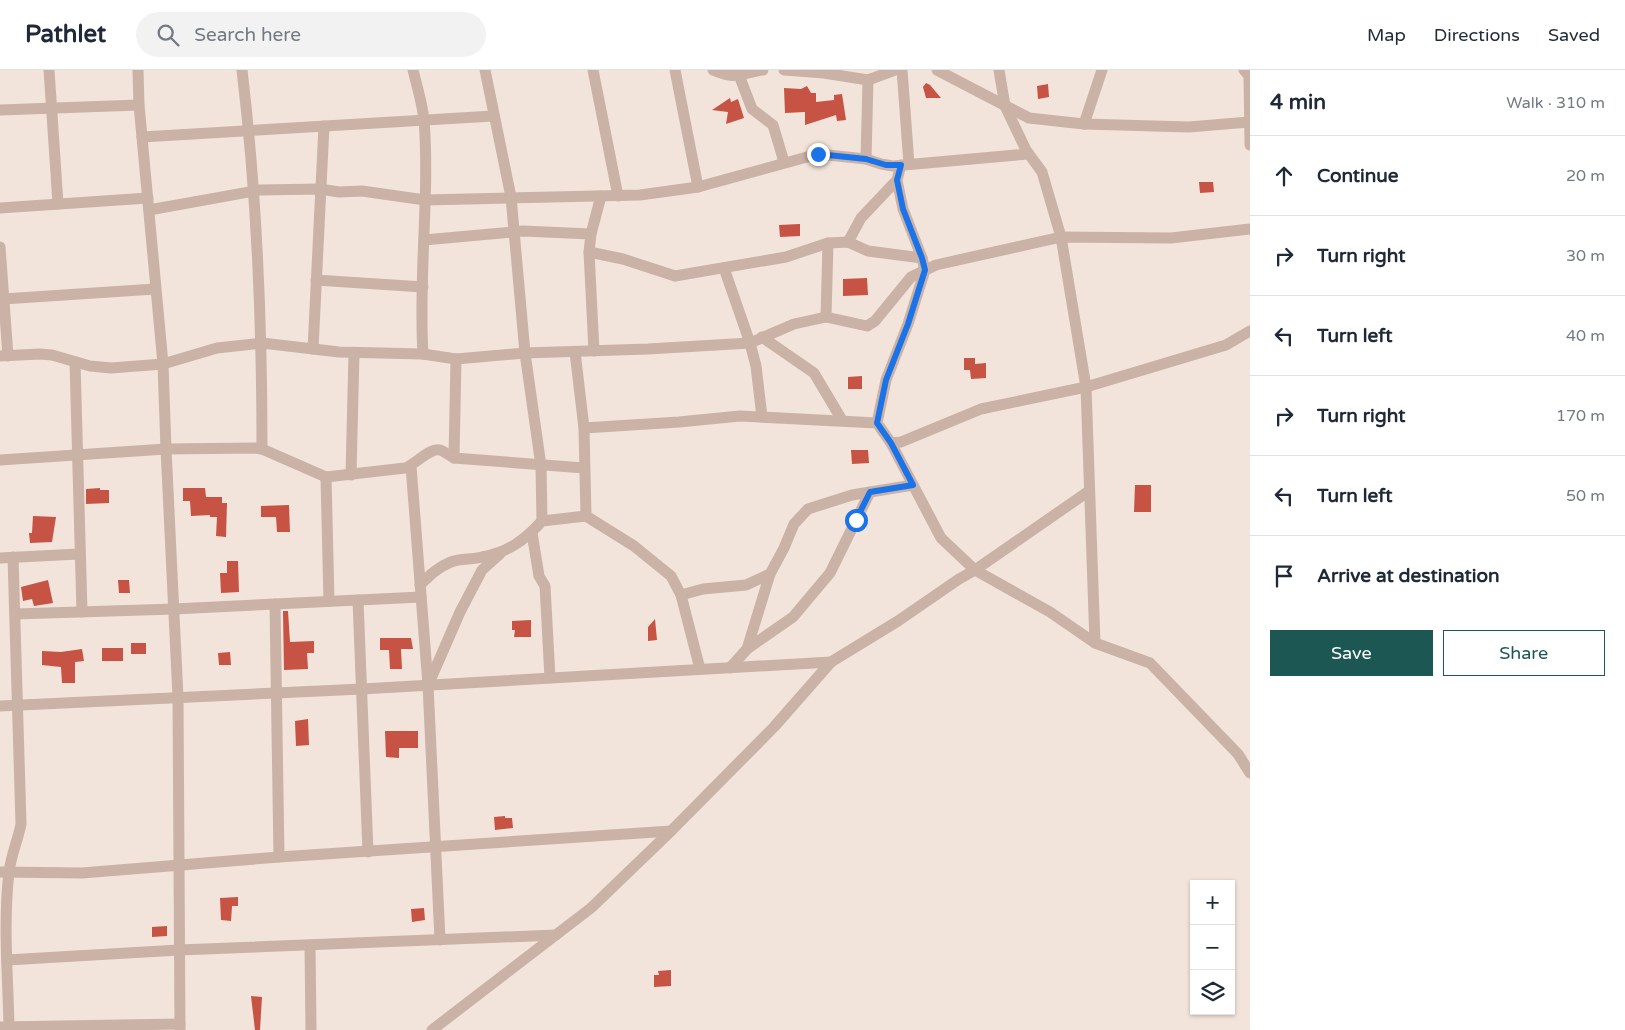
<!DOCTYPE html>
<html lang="en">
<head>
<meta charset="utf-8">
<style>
  body { margin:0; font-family:"Varela Round",sans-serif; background:#f2f2f3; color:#1f2937 }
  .controls { position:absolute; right:15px; bottom:15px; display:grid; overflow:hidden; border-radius:0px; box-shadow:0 1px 4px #0004 }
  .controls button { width:45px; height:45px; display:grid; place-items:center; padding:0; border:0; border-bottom:1px solid #e0e1e3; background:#fff; color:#1f2937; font:25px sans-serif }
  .stop { position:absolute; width:15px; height:15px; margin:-11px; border:4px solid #1a73e8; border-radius:50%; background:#fff }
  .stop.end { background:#1a73e8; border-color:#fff; box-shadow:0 1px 5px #0008 }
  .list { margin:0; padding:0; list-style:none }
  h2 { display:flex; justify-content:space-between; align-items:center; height:65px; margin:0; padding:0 20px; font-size:21px }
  h2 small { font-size:16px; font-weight:400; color:#747a83 }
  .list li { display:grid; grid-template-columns:32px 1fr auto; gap:15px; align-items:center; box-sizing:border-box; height:80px; padding:0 20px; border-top:1px solid #e0e1e3 }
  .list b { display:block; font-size:19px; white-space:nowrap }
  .list em { font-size:16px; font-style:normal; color:#747a83 }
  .actions { display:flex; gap:10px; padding:15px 20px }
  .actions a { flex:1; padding:11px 0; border:1px solid #1d5754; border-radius:0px; text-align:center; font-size:18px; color:#1d5754 }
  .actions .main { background:#1d5754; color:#fff }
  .icon { flex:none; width:28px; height:28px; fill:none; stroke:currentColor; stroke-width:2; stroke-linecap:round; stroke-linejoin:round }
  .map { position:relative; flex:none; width:1250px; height:960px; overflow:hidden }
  header { display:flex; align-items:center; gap:30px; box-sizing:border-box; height:70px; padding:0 25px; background:#fff; border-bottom:1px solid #e0e1e3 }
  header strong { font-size:24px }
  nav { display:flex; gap:28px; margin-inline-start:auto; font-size:18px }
  .search { width:350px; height:45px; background:#f2f2f3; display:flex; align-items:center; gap:12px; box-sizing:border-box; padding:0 18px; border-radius:28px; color:#747a83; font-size:19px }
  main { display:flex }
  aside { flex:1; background:#fff }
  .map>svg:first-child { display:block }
  .building { fill:#c65344 }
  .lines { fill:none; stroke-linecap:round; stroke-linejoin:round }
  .minor { stroke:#cab2a6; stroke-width:11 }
  .route { stroke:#1a73e8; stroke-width:6 }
</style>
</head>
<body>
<header>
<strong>Pathlet</strong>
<div class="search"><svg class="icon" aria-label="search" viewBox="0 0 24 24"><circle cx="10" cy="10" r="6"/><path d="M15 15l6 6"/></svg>Search here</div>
<nav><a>Map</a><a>Directions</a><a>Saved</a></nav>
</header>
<main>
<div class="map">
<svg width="1250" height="960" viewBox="0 0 1250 960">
  <rect width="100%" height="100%" fill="#f2e4da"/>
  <g class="building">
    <path d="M926 13 930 15 941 28H926L923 17Z"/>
    <path d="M1048 14 1049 27 1038 29 1037 16Z"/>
    <path d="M807 16 811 23H816V32L834 30V25L842 24 846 50 837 51 836 45 805 55V42L785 43 784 18 801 19Z"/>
    <path d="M730 28 731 32 738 29 744 48 726 54 728 42 712 40Z"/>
    <path d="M1199 112H1213L1214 122 1200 123Z"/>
    <path d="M800 154V166L780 167 779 155Z"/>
    <path d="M867 208 868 225 843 226V209Z"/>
    <path d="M964 288H975V294L986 293V308L971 309 970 300H964Z"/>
    <path d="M862 306V319H848V307Z"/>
    <path d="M851 380H868L869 393 852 394Z"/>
    <path d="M1135 415H1151V442H1134Z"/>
    <path d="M100 418V420H109V433L86 434V419Z"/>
    <path d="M183 418H205L206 427H222V433H227L226 467 216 466 217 447H210V445L191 446 190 431H183Z"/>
    <path d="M289 435 290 462H277L276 447H261V436Z"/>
    <path d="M33 446 56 447 52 472 30 473 29 463H32Z"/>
    <path d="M227 491H238L239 522 221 523 220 503H227Z"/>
    <path d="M48 510 53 533 34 536 32 529 23 531 21 517Z"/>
    <path d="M118 510H129L130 523H119Z"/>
    <path d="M283 541H288L290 572 314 571V583H307L308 599 284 600Z"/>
    <path d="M655 549 657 570 648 571V557Z"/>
    <path d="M531 550V567H514L515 560H512V551Z"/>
    <path d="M380 568H411L413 579H401L402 599H390L389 580H380Z"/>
    <rect x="131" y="573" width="15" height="11"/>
    <rect x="102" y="578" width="21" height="13"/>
    <path d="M82 579 84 591 75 592V613H62L61 597 42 595V581L61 582Z"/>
    <path d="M230 582 231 595H219L218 583Z"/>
    <path d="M308 649 309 675 296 676 295 651Z"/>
    <path d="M385 661H418V678H399V688L386 687Z"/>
    <path d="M505 746V748H512L513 758 495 760 494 747Z"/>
    <path d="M238 827V836H232L231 851 221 850 220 828Z"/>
    <path d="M424 838 425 850 412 852 411 839Z"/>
    <path d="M167 856V866L152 867V857Z"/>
    <path d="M671 900V916L654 917V905H659L658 901Z"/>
    <path d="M251 926 262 927 260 960H255Z"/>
  </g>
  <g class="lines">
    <g class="minor">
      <path d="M49 0 58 134"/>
      <path d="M138 0 139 35 163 294 166 379 178 627 180 960"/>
      <path d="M242 0C257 125 262 252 262 379"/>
      <path d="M413 0C417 16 422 33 424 49 430 127 418 206 423 284"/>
      <path d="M485 0 511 127 525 283 541 396 542 451"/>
      <path d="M593 0 618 126"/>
      <path d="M675 0 698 117"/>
      <path d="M713 0C721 3 730 7 738 5 747 4 754 1 763 0"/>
      <path d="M784 0 824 3 868 10 895 0"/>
      <path d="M902 0 909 94"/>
      <path d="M937 0 1029 48 1084 54 1189 57 1249 52"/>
      <path d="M999 0 1005 36 1026 80 1042 102 1061 167 1086 317 1095 573"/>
      <path d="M1244 0 1249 6 1250 75"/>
      <path d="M739 5 752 39 773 55 784 92"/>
      <path d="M0 40 139 35"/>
      <path d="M1084 54 1102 0"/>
      <path d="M142 67 493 46"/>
      <path d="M866 89 868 10"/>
      <path d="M0 138 148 128"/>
      <path d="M149 140 260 120 320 119 339 122 362 121 425 130 640 125 698 117 818 84 866 89 881 94 893 96 1028 84"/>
      <path d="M424 170 523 161 591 164"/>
      <path d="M848 172 861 148 897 110"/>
      <path d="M0 177 8 286"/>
      <path d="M589 182 623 189 675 206 786 187 828 173 848 172 868 181 922 188"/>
      <path d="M724 198 750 273 756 296 762 347"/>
      <path d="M316 210 423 217"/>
      <path d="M3 229 155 219"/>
      <path d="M826 247 828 173"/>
      <path d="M762 267 814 303 842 350"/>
      <path d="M313 279 324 56"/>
      <path d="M594 281 589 182 591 164 601 126"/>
      <path d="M575 282 584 358 586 446"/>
      <path d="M0 286 40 284 52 285 90 296 111 298 163 294 217 278 262 273 339 282 423 284 456 289 525 283 648 279 750 273 794 254 826 247 867 256 875 251 911 207 936 195 1061 167 1171 168 1250 159"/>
      <path d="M75 292 82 542"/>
      <path d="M877 353 886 310 908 254 925 200 922 188 903 139 897 110 901 95"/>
      <path d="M584 358 679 352 740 346 877 353 891 373 941 468 975 500 1050 542 1095 573 1150 593 1238 684 1250 703"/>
      <path d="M891 373 901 372 981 339 1086 317 1226 275 1250 261"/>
      <path d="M454 388 456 289"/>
      <path d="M0 390 166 379 255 378 262 379 326 407 405 398C415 395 430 377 440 380 444 381 450 386 454 388L584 398"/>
      <path d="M411 396 428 615 440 870"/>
      <path d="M351 405 354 283"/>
      <path d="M326 407 329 531"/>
      <path d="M532 463 539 506 545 516 550 608"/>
      <path d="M0 488 79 484"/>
      <path d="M420 515C430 505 438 497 451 492 461 488 472 490 482 487 508 482 524 471 542 451L586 446 634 476 671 506 681 525 700 599"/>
      <path d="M681 525 703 519 746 515 770 504 784 478 794 454 808 439 852 425 913 415"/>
      <path d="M358 530 368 782"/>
      <path d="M275 534 279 787"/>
      <path d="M15 544 174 539 421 527"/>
      <path d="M747 579 793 547 830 503 870 422"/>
      <path d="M730 598 747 579 770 504"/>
      <path d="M429 613 460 542 482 500 500 484"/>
      <path d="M0 636 362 619 831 592"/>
      <path d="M0 802 82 803 279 787 671 761"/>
      <path d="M310 875 311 960"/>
      <path d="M7 890 179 880 556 865"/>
      <path d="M0 957 180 954"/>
      <path d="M9 957C8 906 3 853 9 802 11 785 18 770 21 754L13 487"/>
      <path d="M432 960 591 838 671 761 774 657 831 592 898 551 959 509 975 500 1089 421"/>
    </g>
  </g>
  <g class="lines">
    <path class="route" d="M818 84 866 89 886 95H901L897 110 903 139 922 188 925 200 908 254 886 310 877 353 891 373 913 415 870 422 856 450"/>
  </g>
</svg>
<div class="controls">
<button>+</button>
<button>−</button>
<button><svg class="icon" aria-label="layers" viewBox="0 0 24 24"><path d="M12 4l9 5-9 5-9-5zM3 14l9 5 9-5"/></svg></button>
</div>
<div class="stop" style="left:856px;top:450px"></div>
<div class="stop end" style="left:818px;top:84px"></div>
</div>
<aside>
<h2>4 min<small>Walk · 310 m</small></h2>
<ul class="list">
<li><svg class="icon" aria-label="ahead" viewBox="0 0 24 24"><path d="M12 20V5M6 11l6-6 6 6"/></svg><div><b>Continue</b></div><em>20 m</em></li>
<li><svg class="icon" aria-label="right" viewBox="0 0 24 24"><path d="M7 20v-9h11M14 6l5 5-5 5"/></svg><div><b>Turn right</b></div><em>30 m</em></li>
<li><svg class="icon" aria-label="left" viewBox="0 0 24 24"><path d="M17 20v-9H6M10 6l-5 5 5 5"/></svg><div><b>Turn left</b></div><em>40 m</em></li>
<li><svg class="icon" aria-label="right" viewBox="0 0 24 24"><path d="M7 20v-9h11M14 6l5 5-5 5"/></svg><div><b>Turn right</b></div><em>170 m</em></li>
<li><svg class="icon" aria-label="left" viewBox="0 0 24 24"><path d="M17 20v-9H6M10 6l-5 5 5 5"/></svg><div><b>Turn left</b></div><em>50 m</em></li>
<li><svg class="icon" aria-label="arrive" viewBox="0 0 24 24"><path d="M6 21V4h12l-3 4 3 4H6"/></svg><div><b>Arrive at destination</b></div></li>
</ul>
<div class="actions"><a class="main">Save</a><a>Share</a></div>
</aside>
</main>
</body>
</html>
